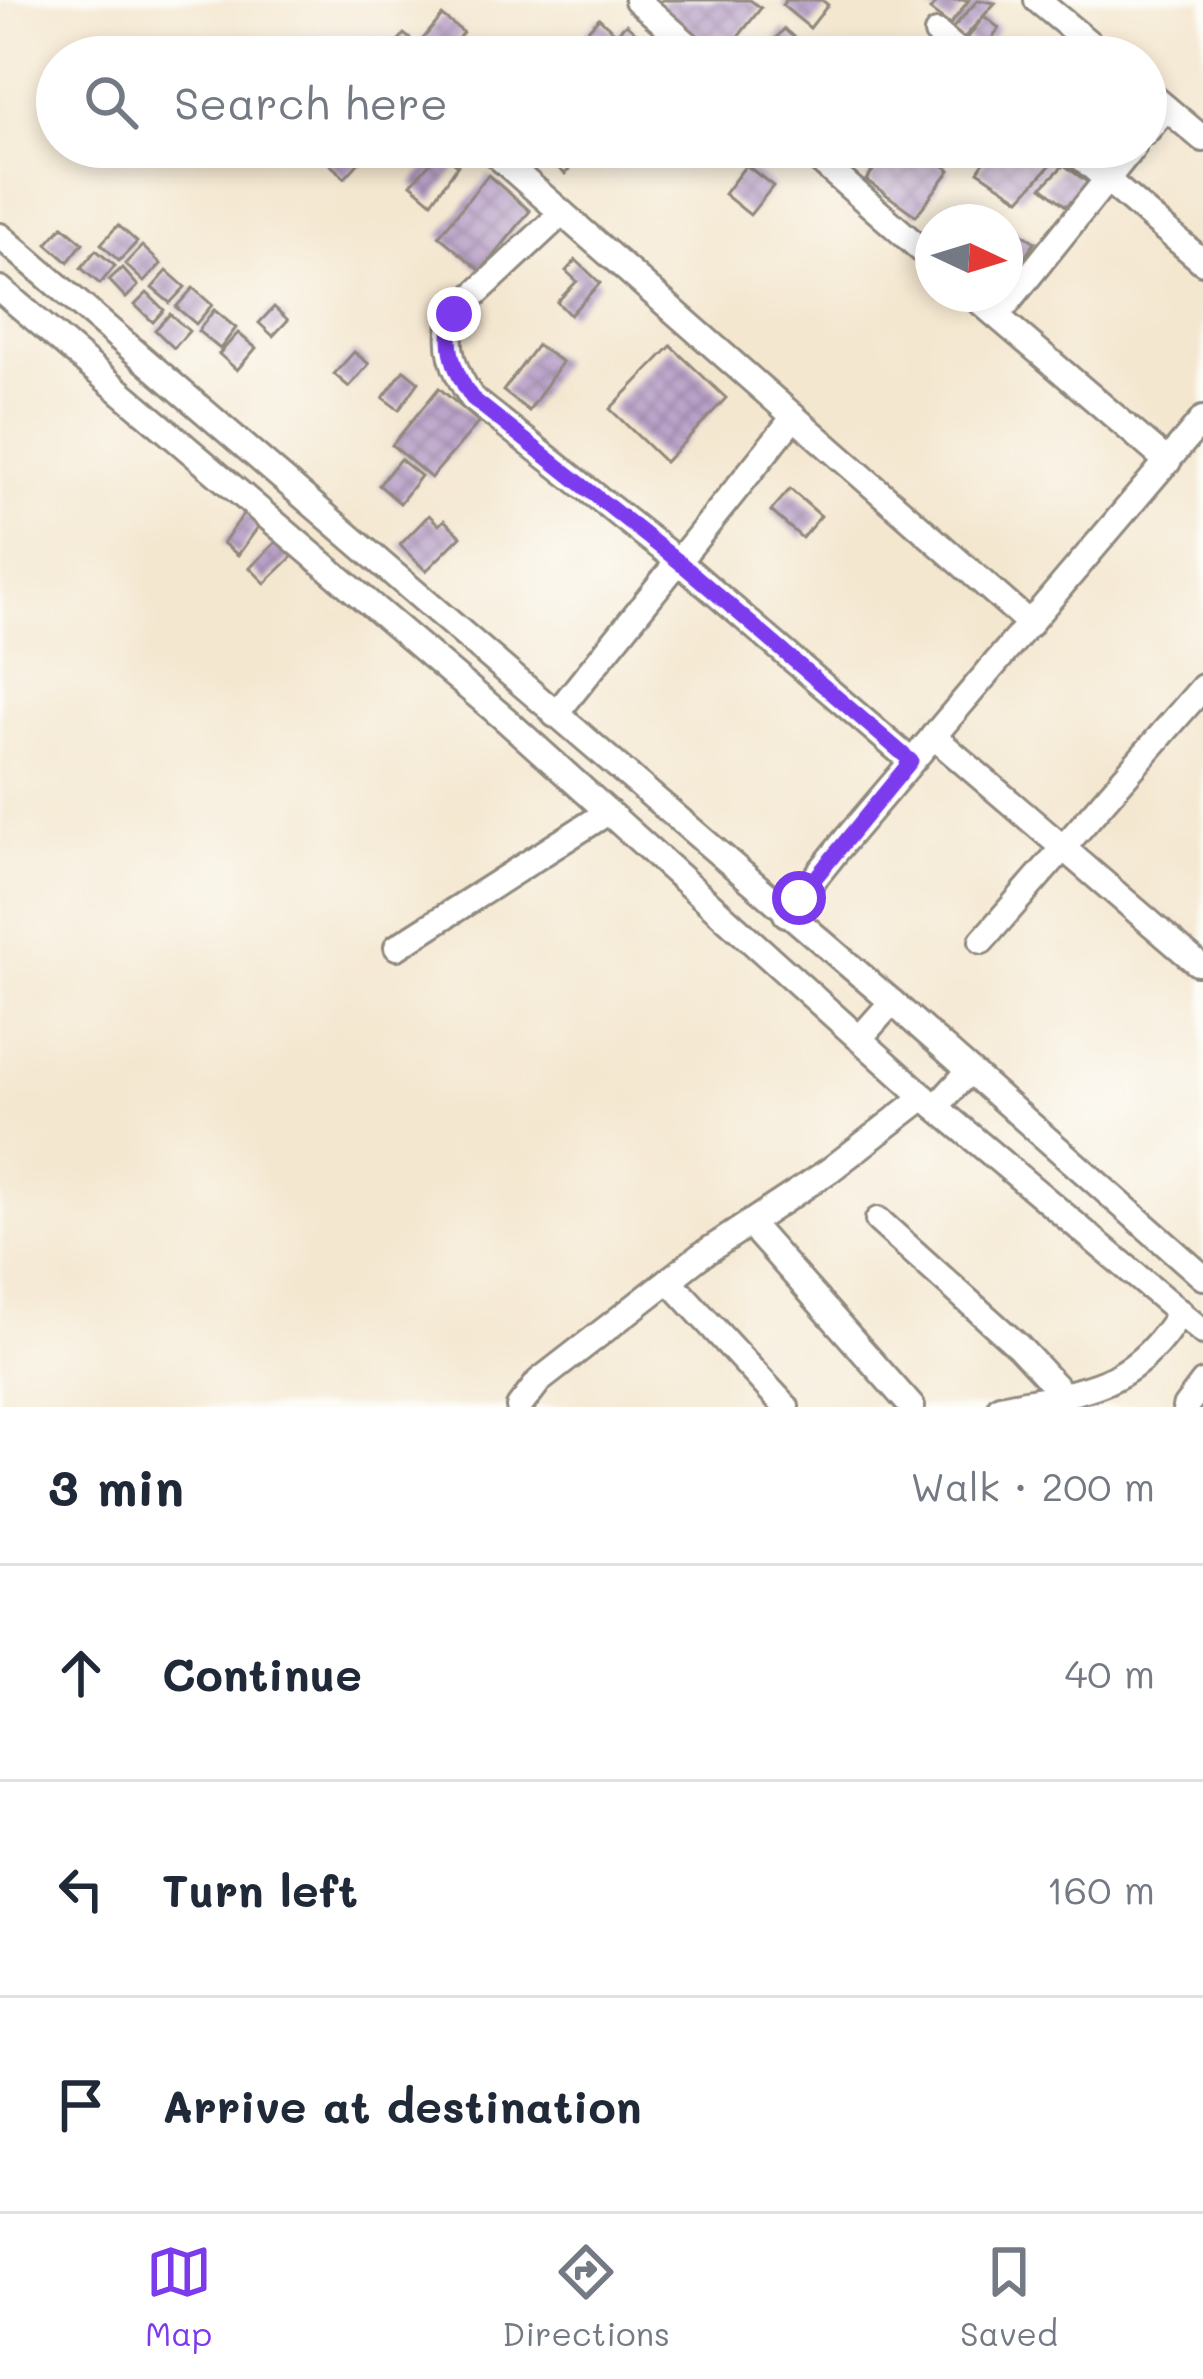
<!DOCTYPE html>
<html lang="en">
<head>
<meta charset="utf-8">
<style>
  body { margin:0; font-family:Mali,sans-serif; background:#f6f6f7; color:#1f2937 }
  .compass { position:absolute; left:915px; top:204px; width:108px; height:108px; border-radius:50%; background:#fff; box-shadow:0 6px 18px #0003; rotate:94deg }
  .stop { position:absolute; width:36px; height:36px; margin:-27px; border:9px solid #7c3aed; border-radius:50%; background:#fff }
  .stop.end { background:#7c3aed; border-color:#fff; box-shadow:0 3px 12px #0008 }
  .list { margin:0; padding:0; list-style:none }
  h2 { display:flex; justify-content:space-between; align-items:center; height:156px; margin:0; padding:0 48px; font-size:51px }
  h2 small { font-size:39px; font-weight:400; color:#747a83 }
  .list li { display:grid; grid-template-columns:78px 1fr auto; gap:36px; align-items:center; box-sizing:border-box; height:216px; padding:0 48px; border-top:3px solid #e0e1e3 }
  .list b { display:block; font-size:45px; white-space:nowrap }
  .list em { font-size:39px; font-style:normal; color:#747a83 }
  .icon { flex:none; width:66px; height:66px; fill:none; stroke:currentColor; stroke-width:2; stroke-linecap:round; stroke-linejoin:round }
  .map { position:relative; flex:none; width:1203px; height:1407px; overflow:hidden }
  .search { position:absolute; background:#fff; box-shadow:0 6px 18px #0003; left:36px; right:36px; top:36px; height:132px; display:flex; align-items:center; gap:30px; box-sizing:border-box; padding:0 42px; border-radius:66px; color:#747a83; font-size:45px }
  .sheet { height:804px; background:#fff }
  nav { display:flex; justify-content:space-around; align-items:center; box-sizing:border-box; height:168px; border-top:3px solid #e0e1e3; background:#fff; font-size:33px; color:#747a83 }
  nav a { display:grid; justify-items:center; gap:6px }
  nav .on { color:#7c3aed }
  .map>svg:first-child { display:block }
  .building { fill:url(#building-cross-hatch) }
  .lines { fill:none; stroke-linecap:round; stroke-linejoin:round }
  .street-casing { stroke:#90897e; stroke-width:30 }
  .street { stroke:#fff; stroke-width:24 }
  .route { stroke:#7c3aed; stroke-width:15 }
</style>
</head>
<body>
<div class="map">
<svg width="1203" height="1407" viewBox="0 0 1203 1407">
  <defs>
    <pattern id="building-cross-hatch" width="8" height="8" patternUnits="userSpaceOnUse" patternTransform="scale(3)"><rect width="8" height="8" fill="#baa1c9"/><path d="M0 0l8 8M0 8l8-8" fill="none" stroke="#9783a3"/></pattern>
  </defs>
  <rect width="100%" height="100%" fill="#fdfcf7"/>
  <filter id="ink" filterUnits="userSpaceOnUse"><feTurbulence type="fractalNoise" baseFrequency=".00833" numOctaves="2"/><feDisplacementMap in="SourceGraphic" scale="24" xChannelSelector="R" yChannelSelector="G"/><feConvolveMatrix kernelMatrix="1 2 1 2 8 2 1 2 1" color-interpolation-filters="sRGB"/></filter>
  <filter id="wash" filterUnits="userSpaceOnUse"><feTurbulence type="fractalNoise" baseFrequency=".004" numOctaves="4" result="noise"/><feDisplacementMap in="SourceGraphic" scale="48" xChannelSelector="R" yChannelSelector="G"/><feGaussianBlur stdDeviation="2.7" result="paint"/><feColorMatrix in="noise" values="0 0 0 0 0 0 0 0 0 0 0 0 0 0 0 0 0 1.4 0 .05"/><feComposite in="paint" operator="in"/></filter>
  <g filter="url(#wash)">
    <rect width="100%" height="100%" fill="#f4e7d0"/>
    <g id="blocks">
      <g class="building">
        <path d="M662 0H750L761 8 722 57H717L656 8Z"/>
        <path d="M786 0H822L828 5 810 28 782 5Z"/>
        <path d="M938 0H969L950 25 930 10Z"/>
        <path d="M978 0 995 3 962 40 951 30Z"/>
        <path d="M442 16 463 32 443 57H394L389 53 404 34 418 45Z"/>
        <path d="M984 16 999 28 981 56 967 39Z"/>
        <path d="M599 18 616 34 626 24 646 42 632 57H563Z"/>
        <path d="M784 29 817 57H760Z"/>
        <path d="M311 147H373L345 178Z"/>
        <path d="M533 147H589L565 174Z"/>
        <path d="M890 147H919L950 170 916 216 866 180Z"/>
        <path d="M994 147H1042L1056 159 1020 199 978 171Z"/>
        <path d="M440 152 458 165 432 202 411 184Z"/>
        <path d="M746 165 773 186 750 215 724 194Z"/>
        <path d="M1064 165 1090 184 1066 206 1042 187Z"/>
        <path d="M488 175 530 211 481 271 439 236Z"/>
        <path d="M1005 223 1035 242 1005 285Z"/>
        <path d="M118 225 137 242 119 261 101 244Z"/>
        <path d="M63 226 83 243 68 262 47 244Z"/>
        <path d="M142 246 161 264 144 282 125 264Z"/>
        <path d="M96 250 115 266 100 284 81 268Z"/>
        <path d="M576 260 600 283 570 315 557 302 577 281 566 271Z"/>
        <path d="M122 268 138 286 126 298 109 280Z"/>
        <path d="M167 271 185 287 170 303 152 288Z"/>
        <path d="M193 288 212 305 196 324 176 307Z"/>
        <path d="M147 293 164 310 153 322 135 305Z"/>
        <path d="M274 307 288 320 273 336 259 323Z"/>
        <path d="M214 310 236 328 220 349 198 331Z"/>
        <path d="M170 314 189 331 174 348 155 330Z"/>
        <path d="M238 333 256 348 237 370 219 354Z"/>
        <path d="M537 345 562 362 529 411 503 391Z"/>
        <path d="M671 346 726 398 665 462 610 409Z"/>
        <path d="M354 352 369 364 349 387 334 374Z"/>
        <path d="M404 370 419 382 399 410 383 398Z"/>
        <path d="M439 388 479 422 431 478 392 445Z"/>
        <path d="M400 459 421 476 400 503 379 485Z"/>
        <path d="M790 489 821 516 802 538 771 511Z"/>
        <path d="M245 512 261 523 238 555 223 543Z"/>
        <path d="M429 515 439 525 444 520 461 536 426 571 400 545Z"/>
        <path d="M279 539 294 555 265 583 250 568Z"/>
      </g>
    </g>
  </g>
  <g filter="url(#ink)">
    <use href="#blocks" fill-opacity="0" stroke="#90897e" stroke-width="3"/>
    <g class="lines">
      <defs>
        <g id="street">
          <path d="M637 0 702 57"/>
          <path d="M1037 0 1106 57"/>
          <path d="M937 33 965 57"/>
          <path d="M1146 91 1203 139"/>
          <path d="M1146 132 1166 108"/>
          <path d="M487 147 1030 624"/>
          <path d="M804 147 933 260"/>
          <path d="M1069 147 1203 262"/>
          <path d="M562 213 454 314C443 345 454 372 472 398L678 561 911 761"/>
          <path d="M0 236 892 1002 1203 1277"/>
          <path d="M0 289 505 719 924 1097 1203 1332"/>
          <path d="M971 294 1168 462"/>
          <path d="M997 316 1133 147"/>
          <path d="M555 715 794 417"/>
          <path d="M933 736 1197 963"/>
          <path d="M786 914 847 838 1203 419"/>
          <path d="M982 941 1203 687"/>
          <path d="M397 947 608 812"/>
          <path d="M860 1038 892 1002"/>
          <path d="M936 1107 969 1071"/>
          <path d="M878 1220 1018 1346 1062 1393"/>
          <path d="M749 1223 912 1407"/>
          <path d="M669 1280 786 1407"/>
          <path d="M519 1407 539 1381 700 1256 830 1170 924 1097"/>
          <path d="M1000 1407C1083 1390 1133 1391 1180 1312"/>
          <path d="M1185 1407 1203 1383"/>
        </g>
      </defs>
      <use href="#street" class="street-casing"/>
      <use href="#street" class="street"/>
    </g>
  </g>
  <g class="lines" filter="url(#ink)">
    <path class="route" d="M454 314C444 345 454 372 472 398L678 561 911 761 799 898"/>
  </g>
</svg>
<svg class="compass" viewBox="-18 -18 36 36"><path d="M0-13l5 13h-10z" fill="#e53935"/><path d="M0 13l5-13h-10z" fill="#747a83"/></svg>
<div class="stop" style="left:799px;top:898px"></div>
<div class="stop end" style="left:454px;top:314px"></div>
<div class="search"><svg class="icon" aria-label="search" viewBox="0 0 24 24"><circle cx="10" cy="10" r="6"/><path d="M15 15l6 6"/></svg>Search here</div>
</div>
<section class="sheet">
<h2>3 min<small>Walk · 200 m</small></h2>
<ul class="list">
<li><svg class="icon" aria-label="ahead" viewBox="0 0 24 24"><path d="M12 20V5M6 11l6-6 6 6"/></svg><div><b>Continue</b></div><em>40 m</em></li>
<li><svg class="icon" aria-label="left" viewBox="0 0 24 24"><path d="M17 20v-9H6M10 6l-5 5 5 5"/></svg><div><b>Turn left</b></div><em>160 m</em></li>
<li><svg class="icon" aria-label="arrive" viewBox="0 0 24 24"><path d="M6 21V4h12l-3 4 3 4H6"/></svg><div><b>Arrive at destination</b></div></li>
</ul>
</section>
<nav>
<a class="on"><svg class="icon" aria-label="map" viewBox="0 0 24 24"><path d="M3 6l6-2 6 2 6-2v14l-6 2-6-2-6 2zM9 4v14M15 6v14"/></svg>Map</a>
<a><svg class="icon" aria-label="directions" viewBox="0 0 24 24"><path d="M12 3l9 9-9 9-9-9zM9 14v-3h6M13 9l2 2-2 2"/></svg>Directions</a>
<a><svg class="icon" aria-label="saved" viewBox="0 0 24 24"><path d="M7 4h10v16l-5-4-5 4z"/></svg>Saved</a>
</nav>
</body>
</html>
